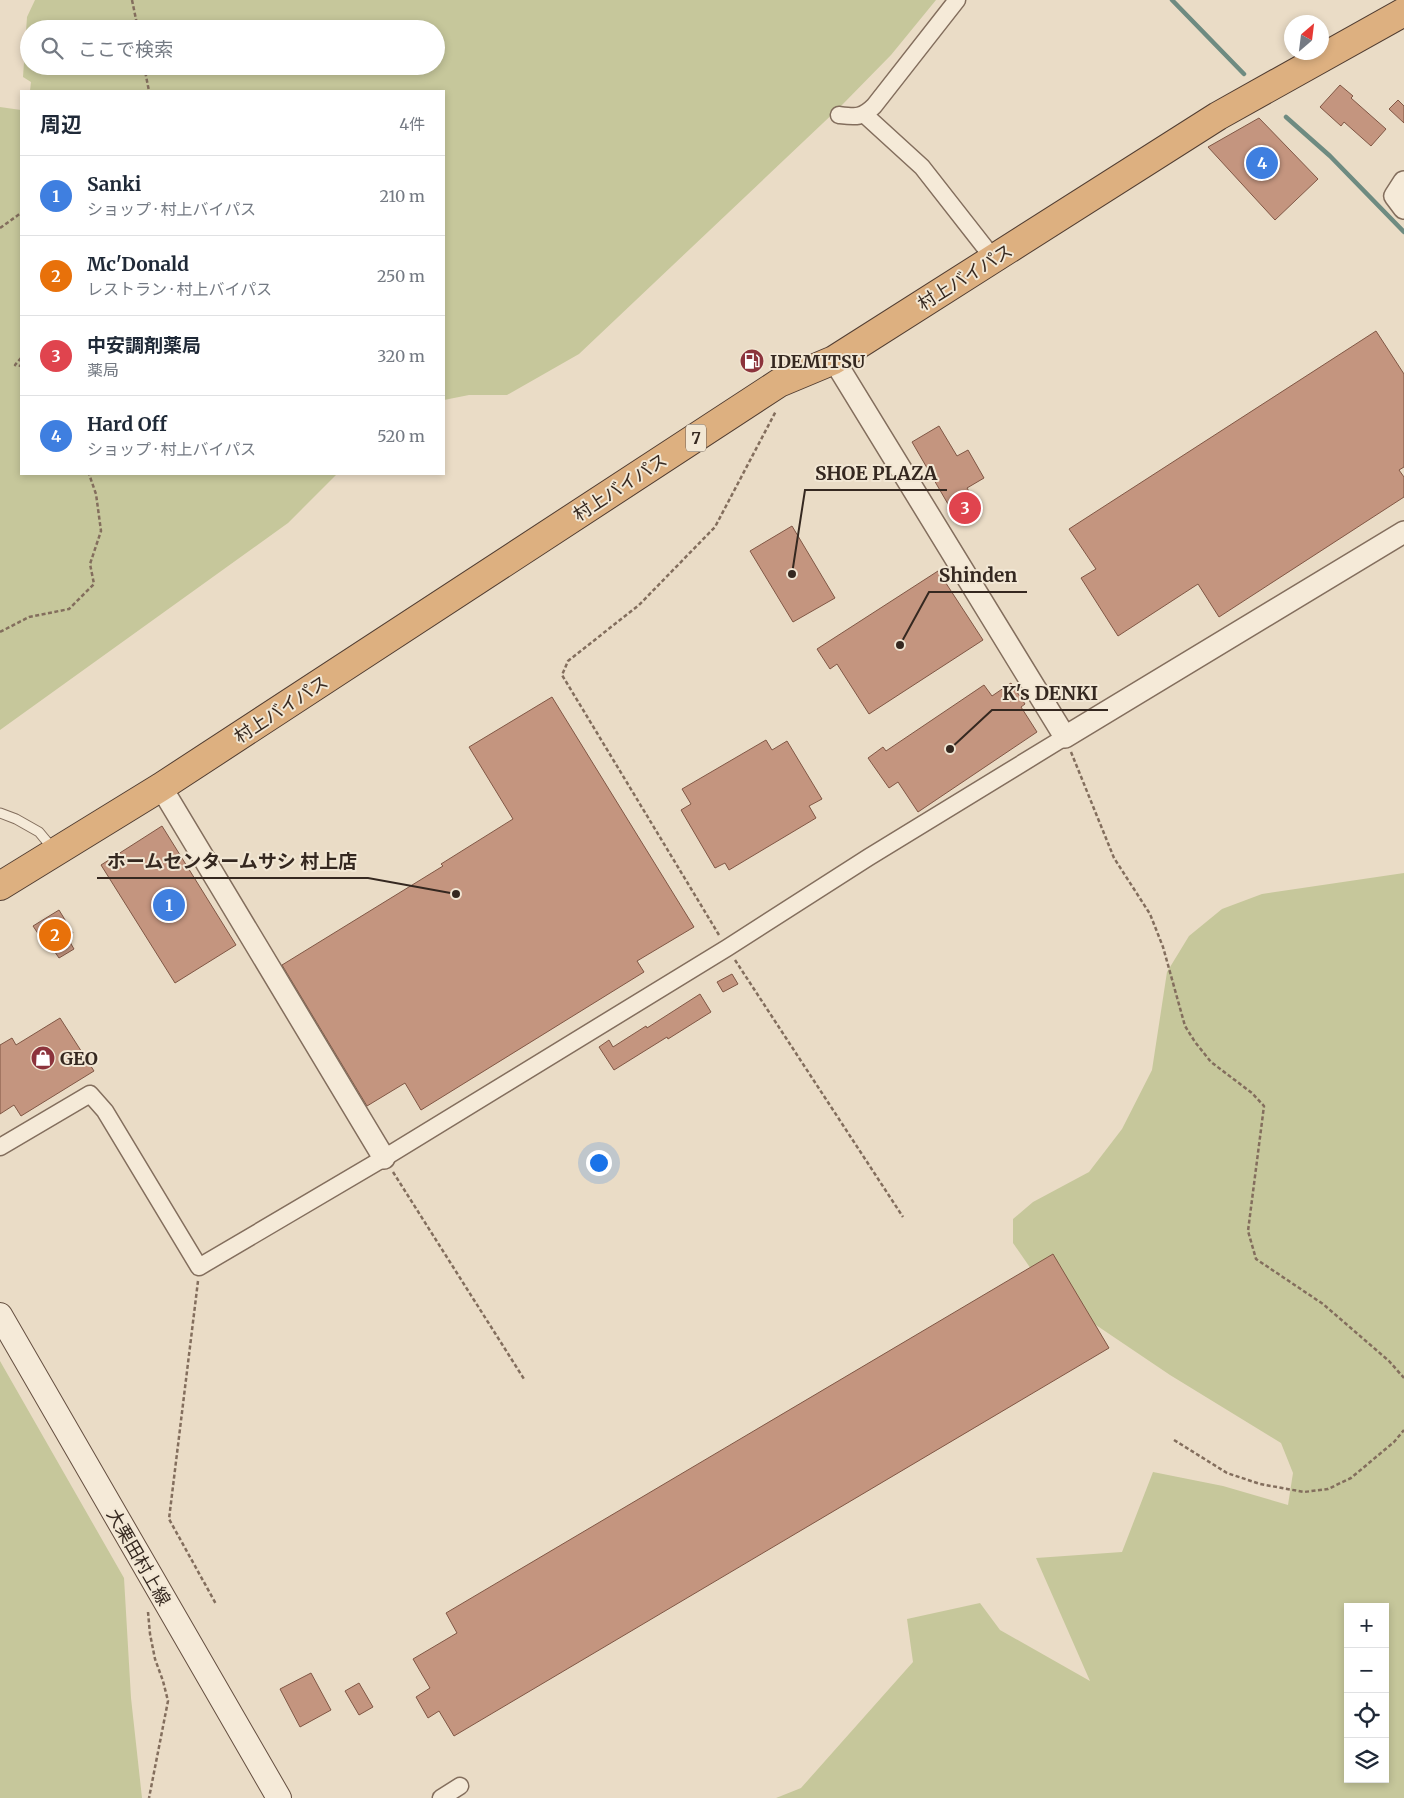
<!DOCTYPE html>
<html lang="ja">
<head>
<meta charset="utf-8">
<style>
  body { margin:0; font-family:Merriweather,"Noto Sans JP",serif; background:#f6f6f7; color:#1f2937 }
  .controls { position:absolute; right:15px; bottom:15px; display:grid; overflow:hidden; border-radius:0px; box-shadow:0 2px 8px #0003 }
  .controls button { width:45px; height:45px; display:grid; place-items:center; padding:0; border:0; border-bottom:1px solid #e0e1e3; background:#fff; color:#1f2937; font:25px sans-serif }
  .compass { position:absolute; left:1284px; top:15px; width:45px; height:45px; border-radius:50%; background:#fff; box-shadow:0 2px 8px #0003; rotate:28deg }
  .you { position:absolute; left:598px; top:1162px; width:18px; height:18px; margin:-12px; border:4px solid #fff; border-radius:50%; background:#1a73e8; box-shadow:0 0 0 8px #1a73e833 }
  .badge { display:grid; place-items:center; width:32px; height:32px; border-radius:50%; background:#db2777; color:#fff; font-size:16px; font-weight:700 }
  .pin { position:absolute; translate:-50% -50%; border:2px solid #fff; box-shadow:0 1px 5px #0006 }
  .list { margin:0; padding:0; list-style:none }
  h2 { display:flex; justify-content:space-between; align-items:center; height:65px; margin:0; padding:0 20px; font-size:21px }
  h2 small { font-size:16px; font-weight:400; color:#747a83 }
  .list li { display:grid; grid-template-columns:32px 1fr auto; gap:15px; align-items:center; box-sizing:border-box; height:80px; padding:0 20px; border-top:1px solid #e0e1e3 }
  .list b { display:block; font-size:19px; white-space:nowrap }
  .list p { margin:0; font-size:16px; white-space:nowrap; color:#747a83 }
  .list em { font-size:16px; font-style:normal; color:#747a83 }
  .icon { flex:none; width:28px; height:28px; fill:none; stroke:currentColor; stroke-width:2; stroke-linecap:round; stroke-linejoin:round }
  .map { position:relative; flex:none; width:1404px; height:1798px; overflow:hidden }
  .search { position:absolute; background:#fff; box-shadow:0 2px 8px #0003; left:20px; top:20px; width:425px; height:55px; display:flex; align-items:center; gap:12px; box-sizing:border-box; padding:0 18px; border-radius:28px; color:#747a83; font-size:19px }
  .panel { position:absolute; background:#fff; box-shadow:0 2px 8px #0003; left:20px; top:90px; width:425px; height:385px; border-radius:0px }
  .map>svg:first-child { display:block }
  .green { fill:#c6c79b; fill-rule:evenodd }
  .lines { fill:none; stroke-linecap:round; stroke-linejoin:round }
  .stream { stroke:#6e8b81; stroke-width:4.5 }
  .building { fill:#c4957f; stroke:#805745 }
  .service-casing { stroke:#836e5d; stroke-width:11 }
  .minor-casing { stroke:#836e5d; stroke-width:19 }
  .tertiary-casing { stroke:#836e5d; stroke-width:24 }
  .secondary-casing { stroke:#654f40; stroke-width:26 }
  .trunk-casing { stroke:#513d31; stroke-width:30 }
  .path { stroke:#836e5d; stroke-width:2.5; stroke-dasharray:4 2.5; stroke-linecap:butt }
  .service { stroke:#f5ead8; stroke-width:9 }
  .minor { stroke:#f5ead8; stroke-width:16 }
  .tertiary { stroke:#f5ead8; stroke-width:21 }
  .secondary { stroke:#f5ead8; stroke-width:24 }
  .trunk { stroke:#ddb080; stroke-width:28 }
  .labels { text-anchor:middle; dominant-baseline:central; stroke-width:4; stroke-linejoin:round; paint-order:stroke }
  .shield { fill:#f2e7d4; stroke:#6e6156; stroke-width:1 }
  .shield-label { font-size:16px; font-weight:bold; fill:#352820 }
  .street-label { font-size:18px; fill:#352820; stroke:#f2e7d4 }
  .poi-label { font-size:18px; font-weight:bold; fill:#352820; stroke:#f2e7d4; text-anchor:start }
  .leader { fill:none; stroke:#352820; stroke-width:2 }
  .callout-dot { fill:#352820; stroke:#f2e7d4; stroke-width:2 }
  .callout-label { font-size:19px; text-anchor:middle; font-weight:bold; fill:#352820; stroke:#f2e7d4; stroke-width:4; stroke-linejoin:round; paint-order:stroke }
</style>
</head>
<body>
<div class="map">
<svg width="1404" height="1798" viewBox="0 0 1404 1798">
  <rect width="100%" height="100%" fill="#eadcc6"/>
  <g class="green">
    <path d="M35 0H936L891 55 841 106 579 354 507 395H469L444 400V91H30L31 82 23 77 27 17ZM29 29H436V66H29Z"/>
    <path d="M0 107 21 110V474H337L288 523 0 730Z"/>
    <path d="M1404 873V1798H776L801 1788 913 1662 907 1619 980 1603 1000 1630 1090 1681 1036 1558 1122 1552 1153 1472 1223 1486 1288 1505 1293 1473 1281 1443 1170 1375 1047 1292 1013 1243V1219L1033 1202 1089 1172 1122 1129 1152 1070 1167 972 1189 936 1222 909 1262 894ZM1348 1607H1385V1779H1348Z"/>
    <path d="M0 1361 124 1578 131 1698 142 1798H0Z"/>
  </g>
  <g class="lines">
    <g class="stream">
      <path d="M1172 0 1244 74"/>
      <path d="M1286 117 1330 156 1404 232"/>
    </g>
  </g>
  <g class="building">
    <path d="M1340 85 1353 96 1351 98 1386 129 1371 146 1344 122 1341 126 1320 107Z"/>
    <path d="M1398 100 1404 106V123L1389 109Z"/>
    <path d="M1259 118 1318 179 1275 220 1208 147Z"/>
    <path d="M1376 331 1404 374V467L1399 470 1404 477V497L1219 617 1198 584 1118 636 1081 578 1096 569 1069 529Z"/>
    <path d="M939 426 957 456 968 450 984 478 967 488 980 510 959 523 912 442Z"/>
    <path d="M792 526 835 598 793 622 750 551Z"/>
    <path d="M938 571 983 640 869 714 837 664 830 669 817 649Z"/>
    <path d="M1011 683 1025 704 1021 707 1037 732 918 812 898 782 889 788 868 758 883 747 886 751 984 685 992 696Z"/>
    <path d="M552 697 694 927 637 961 644 972 421 1110 405 1083 367 1106 282 965 443 866 441 864 513 819 469 747Z"/>
    <path d="M766 740 772 750 787 741 822 799 809 806 816 818 729 870 725 863 715 868 681 810 691 804 682 789Z"/>
    <path d="M162 826 236 945 175 983 101 865Z"/>
    <path d="M59 910 73 933 67 937 74 949 59 958 46 939 43 941 33 926Z"/>
    <path d="M732 974 738 984 723 992 717 982Z"/>
    <path d="M700 994 711 1012 668 1039 667 1037 614 1070 599 1047 609 1040 613 1047 646 1026 647 1028Z"/>
    <path d="M60 1018 94 1071 21 1116 14 1105 0 1114V1045L12 1038 16 1045Z"/>
    <path d="M1053 1254 1109 1348 454 1736 439 1711 428 1718 416 1697 430 1688 413 1659 457 1633 446 1613Z"/>
    <path d="M311 1673 331 1710 300 1727 280 1689Z"/>
    <path d="M359 1683 373 1707 359 1715 345 1691Z"/>
  </g>
  <g class="lines">
    <defs>
      <path id="service" d="M0 813 16 819 39 832 54 850"/>
      <g id="minor">
        <path d="M839 115C856 117 862 118 874 106L957 0"/>
        <path d="M865 115 922 167 994 259"/>
        <path d="M0 1147 90 1094 105 1111 199 1267 384 1158 727 948 869 857 1065 737"/>
        <path d="M441 1798 460 1786"/>
      </g>
      <g id="tertiary">
        <path d="M1404 182 1395 196 1404 208"/>
        <path d="M834 360 1065 737 1404 532"/>
        <path d="M161 787 384 1158"/>
      </g>
      <path id="secondary" d="M0 1315 279 1798"/>
      <path id="trunk" d="M0 886 161 787 779 383 834 360 1218 116 1404 12"/>
    </defs>
    <use href="#service" class="service-casing"/>
    <use href="#minor" class="minor-casing"/>
    <use href="#tertiary" class="tertiary-casing"/>
    <use href="#secondary" class="secondary-casing"/>
    <use href="#trunk" class="trunk-casing"/>
    <g class="path">
      <path d="M132 0 138 29"/>
      <path d="M144 66 149 91"/>
      <path d="M0 228 21 213"/>
      <path d="M21 358 15 365 21 366"/>
      <path d="M0 632 29 617 69 609 94 584 90 564 101 531 96 494 89 474"/>
      <path d="M1071 752 1114 858 1150 914 1163 947 1185 1026 1195 1042 1211 1062 1252 1093 1264 1106 1248 1231 1256 1259 1323 1304 1389 1361 1404 1378"/>
      <path d="M719 935 562 675 568 661 639 605 715 527 776 411"/>
      <path d="M735 960 903 1217"/>
      <path d="M393 1172 524 1379"/>
      <path d="M198 1281 169 1519 216 1604"/>
      <path d="M1174 1440 1227 1473 1260 1484 1304 1492 1328 1489 1351 1478 1394 1442 1404 1430"/>
      <path d="M148 1612 150 1634 155 1659 163 1681 168 1701 149 1798"/>
    </g>
    <use href="#service" class="service"/>
    <use href="#minor" class="minor"/>
    <use href="#tertiary" class="tertiary"/>
    <use href="#secondary" class="secondary"/>
    <use href="#trunk" class="trunk"/>
  </g>
  <defs>
    <symbol id="fuel-disc" viewBox="-11 -11 22 22"><circle r="9.5" fill="#8c333c" stroke="#f2e7d4"/><path d="M-5.5-6h7V0h2V4h1.3V-2.5L3-4.5l.8-.8L6-3V5H2.5V1h-1V6h-7ZM-4.2-4.7v3.2H.2V-4.7Z" fill="#fff"/></symbol>
    <symbol id="shop-disc" viewBox="-11 -11 22 22"><circle r="9.5" fill="#8c333c" stroke="#f2e7d4"/><path d="M-5-2.5h2.3a2.7 3.5 0 0 1 5.4 0H5L5.5 6h-11ZM-1.5-2.5h3a1.5 2.3 0 0 0-3 0Z" fill="#fff"/></symbol>
  </defs>
  <g fill-rule="evenodd">
    <use href="#fuel-disc" x="738" y="347" width="28" height="28"/>
    <use href="#shop-disc" x="29" y="1044" width="28" height="28"/>
  </g>
  <g class="labels">
    <rect class="shield" x="686" y="424.5" width="20" height="27" rx="4"/>
    <g class="shield-label">
      <text x="696" y="438">7</text>
    </g>
    <g class="street-label">
      <text transform="translate(965 277) rotate(-32)">村上バイパス</text>
      <text transform="translate(620 487) rotate(-33)">村上バイパス</text>
      <text transform="translate(281 709) rotate(-33)">村上バイパス</text>
      <text transform="translate(139 1557) rotate(60)">大栗田村上線</text>
    </g>
    <g class="poi-label">
      <text x="770" y="361">IDEMITSU</text>
      <text x="60" y="1058">GEO</text>
    </g>
  </g>
  <path class="leader" d="M792 574L805 490H947M900 645L929 592H1027M950 749L992 710H1108M456 894L368 878H97"/>
  <g class="callout-dot">
    <circle cx="792" cy="574" r="5"/>
    <circle cx="900" cy="645" r="5"/>
    <circle cx="950" cy="749" r="5"/>
    <circle cx="456" cy="894" r="5"/>
  </g>
  <g class="callout-label">
    <text x="876" y="480">SHOE PLAZA</text>
    <text x="978" y="582">Shinden</text>
    <text x="1050" y="700">K's DENKI</text>
    <text x="232" y="868">ホームセンタームサシ 村上店</text>
  </g>
</svg>
<div class="controls">
<button>+</button>
<button>−</button>
<button><svg class="icon" aria-label="locate" viewBox="0 0 24 24"><circle cx="12" cy="12" r="6"/><path d="M12 2v4M12 18v4M2 12h4M18 12h4"/></svg></button>
<button><svg class="icon" aria-label="layers" viewBox="0 0 24 24"><path d="M12 4l9 5-9 5-9-5zM3 14l9 5 9-5"/></svg></button>
</div>
<svg class="compass" viewBox="-18 -18 36 36"><path d="M0-13l5 13h-10z" fill="#e53935"/><path d="M0 13l5-13h-10z" fill="#747a83"/></svg>
<div class="you"></div>
<div class="pin badge" style="left:169px;top:905px;background:#3f7fe0">1</div>
<div class="pin badge" style="left:55px;top:935px;background:#e8710a">2</div>
<div class="pin badge" style="left:965px;top:508px;background:#e0444e">3</div>
<div class="pin badge" style="left:1262px;top:163px;background:#3f7fe0">4</div>
<div class="search"><svg class="icon" aria-label="search" viewBox="0 0 24 24"><circle cx="10" cy="10" r="6"/><path d="M15 15l6 6"/></svg>ここで検索</div>
<section class="panel">
<h2>周辺<small>4件</small></h2>
<ul class="list">
<li><span class="badge" style="background:#3f7fe0">1</span><div><b>Sanki</b><p>ショップ · 村上バイパス</p></div><em>210 m</em></li>
<li><span class="badge" style="background:#e8710a">2</span><div><b>Mc'Donald</b><p>レストラン · 村上バイパス</p></div><em>250 m</em></li>
<li><span class="badge" style="background:#e0444e">3</span><div><b>中安調剤薬局</b><p>薬局</p></div><em>320 m</em></li>
<li><span class="badge" style="background:#3f7fe0">4</span><div><b>Hard Off</b><p>ショップ · 村上バイパス</p></div><em>520 m</em></li>
</ul>
</section>
</div>
</body>
</html>
